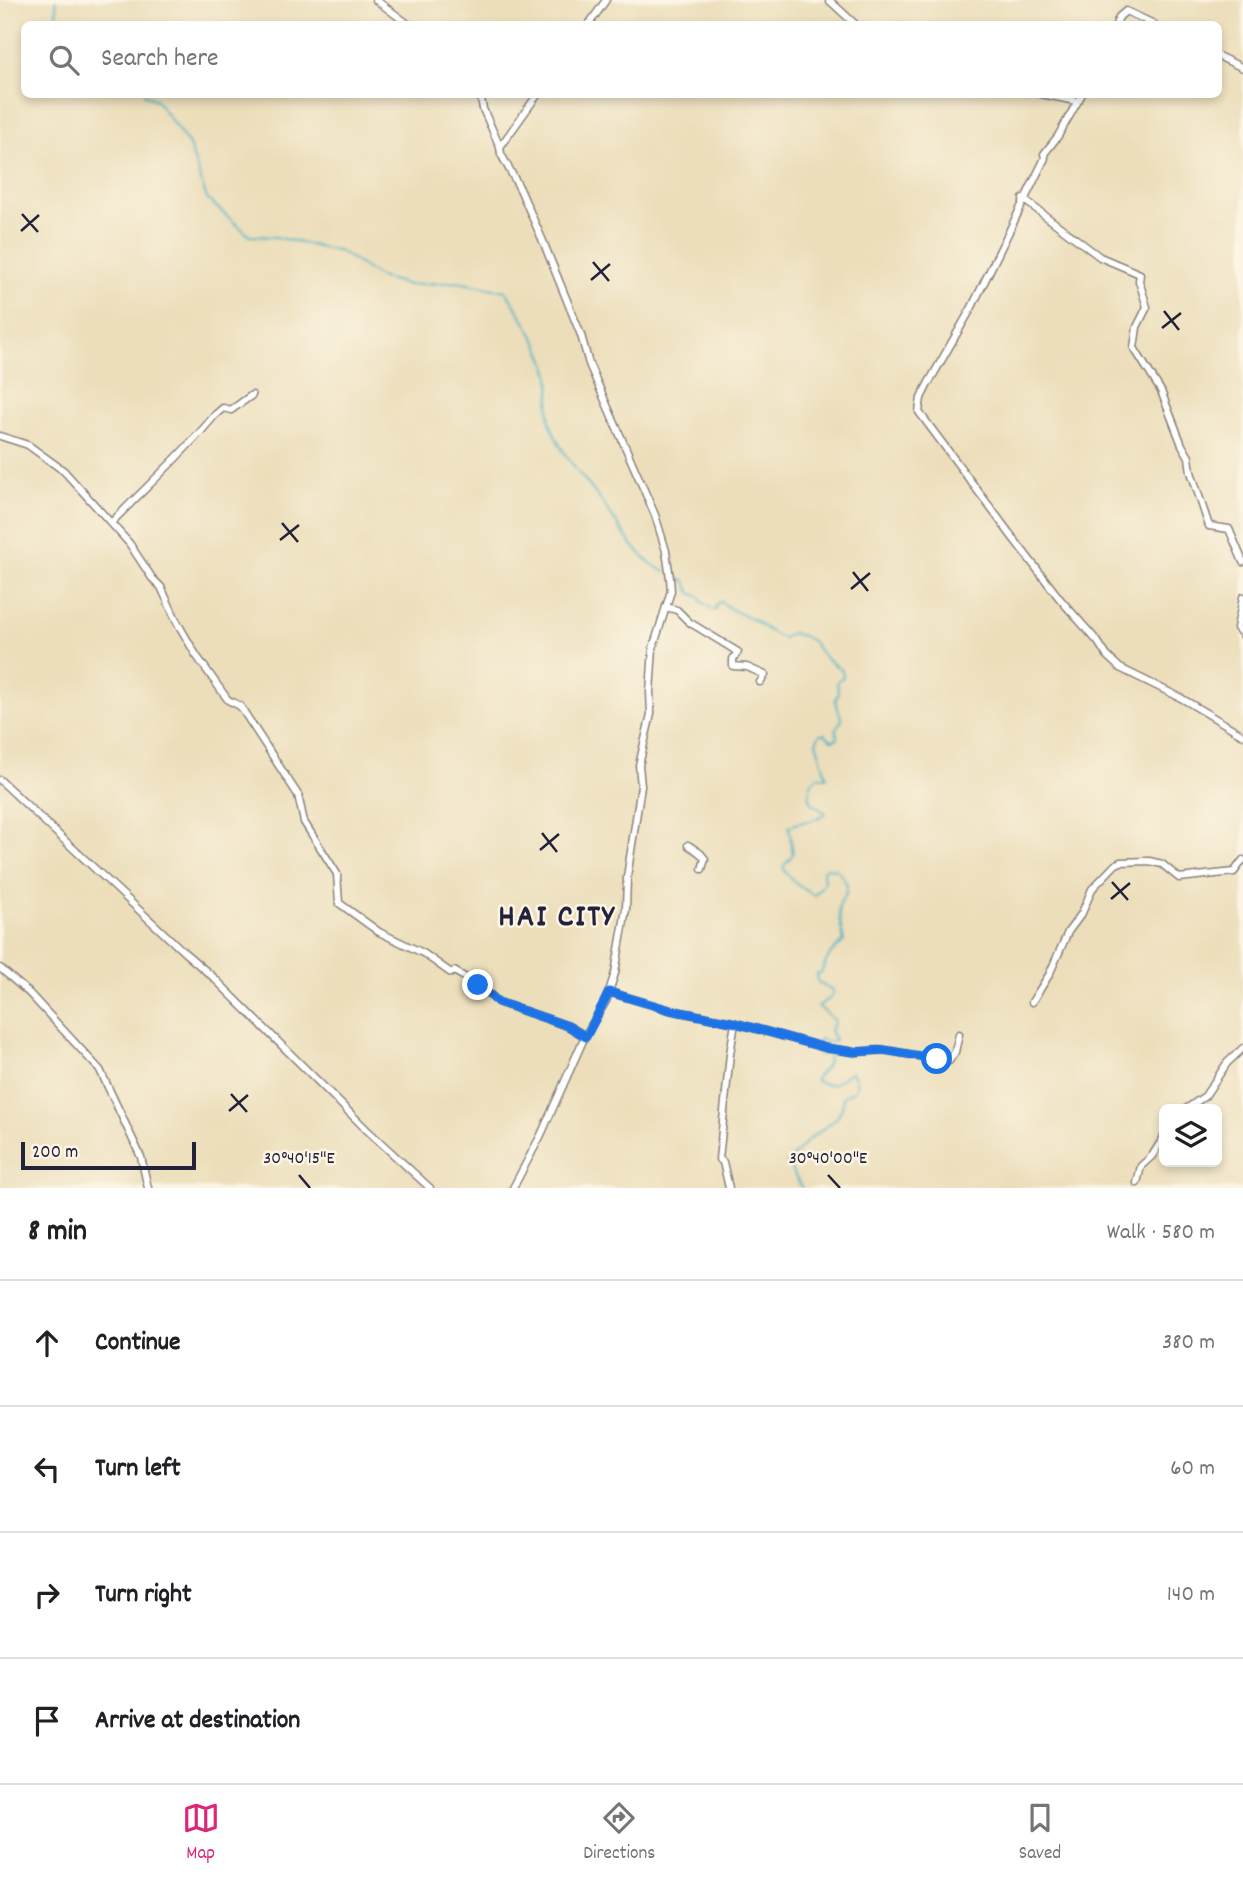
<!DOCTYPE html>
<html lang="en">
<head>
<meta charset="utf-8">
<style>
  body { margin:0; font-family:Dekko,sans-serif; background:#f6f6f6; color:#202124 }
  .controls { position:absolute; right:21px; bottom:21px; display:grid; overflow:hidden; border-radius:10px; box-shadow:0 4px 10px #0003 }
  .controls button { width:63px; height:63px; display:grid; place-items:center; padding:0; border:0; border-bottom:2px solid #e0e0e0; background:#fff; color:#202124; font:35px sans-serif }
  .scale { position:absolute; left:21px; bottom:18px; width:175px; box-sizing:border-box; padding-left:7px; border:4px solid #22223b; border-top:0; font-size:19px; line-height:24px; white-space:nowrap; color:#22223b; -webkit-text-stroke:5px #fcf5e5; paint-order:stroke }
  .stop { position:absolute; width:21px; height:21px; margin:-16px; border:5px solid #1a73e8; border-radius:50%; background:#fff }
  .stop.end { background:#1a73e8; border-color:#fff; box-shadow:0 2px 7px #0008 }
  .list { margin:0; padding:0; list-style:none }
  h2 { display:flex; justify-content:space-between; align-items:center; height:91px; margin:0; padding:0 28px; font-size:30px }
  h2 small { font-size:23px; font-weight:400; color:#757577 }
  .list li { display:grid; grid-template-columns:46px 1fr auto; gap:21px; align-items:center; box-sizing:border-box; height:126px; padding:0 28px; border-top:2px solid #e0e0e0 }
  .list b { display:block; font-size:26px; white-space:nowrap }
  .list em { font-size:23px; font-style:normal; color:#757577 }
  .icon { flex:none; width:38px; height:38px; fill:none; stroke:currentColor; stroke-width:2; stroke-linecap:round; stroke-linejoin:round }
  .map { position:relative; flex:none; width:1243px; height:1188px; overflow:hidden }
  .search { position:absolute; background:#fff; box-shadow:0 4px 10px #0003; left:21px; right:21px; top:21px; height:77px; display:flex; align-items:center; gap:18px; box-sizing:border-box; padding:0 24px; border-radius:10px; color:#757577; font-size:26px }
  .sheet { height:595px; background:#fff }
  nav { display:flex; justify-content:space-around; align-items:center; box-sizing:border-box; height:98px; border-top:2px solid #e0e0e0; background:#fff; font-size:19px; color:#757577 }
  nav a { display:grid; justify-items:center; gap:4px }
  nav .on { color:#db2777 }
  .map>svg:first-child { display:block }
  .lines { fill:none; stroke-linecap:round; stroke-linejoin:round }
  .stream { stroke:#48b2c6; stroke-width:2 }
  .minor-casing { stroke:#87807a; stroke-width:9 }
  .minor { stroke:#fff; stroke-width:6 }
  .route { stroke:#1a73e8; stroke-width:9 }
  .ticks { fill:none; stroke:#22223b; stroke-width:2.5 }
  .labels { text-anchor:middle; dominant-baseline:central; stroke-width:5; stroke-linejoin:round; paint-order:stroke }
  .district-label { font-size:32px; font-weight:bold; letter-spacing:2px; fill:#22223b; stroke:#fcf5e5 }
  .ticks-label { font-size:18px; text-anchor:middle; fill:#22223b; stroke:#fcf5e5; stroke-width:5; stroke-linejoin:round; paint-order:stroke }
</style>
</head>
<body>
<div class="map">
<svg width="1243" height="1188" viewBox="0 0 1243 1188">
  <rect width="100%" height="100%" fill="#fcf5e5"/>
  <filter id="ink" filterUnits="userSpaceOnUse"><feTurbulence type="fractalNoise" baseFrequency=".0143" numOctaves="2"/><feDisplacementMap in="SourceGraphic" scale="14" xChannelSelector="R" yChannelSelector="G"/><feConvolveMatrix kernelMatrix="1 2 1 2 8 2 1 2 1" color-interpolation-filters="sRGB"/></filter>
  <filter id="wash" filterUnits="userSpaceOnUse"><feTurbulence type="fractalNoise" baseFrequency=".00686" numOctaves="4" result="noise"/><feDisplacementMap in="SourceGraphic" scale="28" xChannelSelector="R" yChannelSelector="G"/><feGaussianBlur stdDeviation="1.57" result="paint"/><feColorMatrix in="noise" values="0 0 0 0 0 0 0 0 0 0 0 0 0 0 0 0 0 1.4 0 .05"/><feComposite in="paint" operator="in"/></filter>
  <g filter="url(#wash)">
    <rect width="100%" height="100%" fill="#ecdeba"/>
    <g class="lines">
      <g class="stream">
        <path d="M56 0 57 24"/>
        <path d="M144 94 156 100 189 145 207 199 250 236 276 237 341 252 379 277 409 285 457 282 506 291C521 316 541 343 549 372 554 389 545 409 551 425 561 455 580 473 598 497 618 522 635 560 666 572"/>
        <path d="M672 577 685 580 691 593 700 597 702 602 715 611 716 605 721 601C730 611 738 612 750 618 762 624 770 635 784 638L791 633 803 636 812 641 824 657 842 670 843 677 837 681 838 694 835 700 842 720 836 729 837 739 831 740 825 734H820L816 742 827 778 818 776C809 782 807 794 812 803L826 813C812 824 798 820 789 827L793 854 783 867C787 879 804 888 814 896L824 883 823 871 826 868 836 869C844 879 852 886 843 898 841 902 839 904 839 908 838 920 842 929 844 941 830 954 828 955 821 973H817L816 976 818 983 833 990 832 997 818 1006 835 1021 830 1031 835 1040 828 1042 820 1039 815 1043"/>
        <path d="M802 1188 787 1162C796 1154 802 1145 811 1138 825 1126 845 1118 843 1097L856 1089V1078L851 1072C836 1081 835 1089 816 1081V1077L825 1068 829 1058 827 1053 819 1056 815 1048"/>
      </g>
    </g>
  </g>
  <g filter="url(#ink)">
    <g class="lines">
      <defs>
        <g id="minor">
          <path d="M376 0 408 24"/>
          <path d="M829 0 855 24"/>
          <path d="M589 24 606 0"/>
          <path d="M1116 24 1119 17 1126 11 1154 24"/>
          <path d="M1218 56 1243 68"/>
          <path d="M480 94 483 109 500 147 501 154 520 189 542 239 581 335 589 364 655 515 666 551 670 578 671 591 653 648 650 692 651 714 639 765 641 786 627 877 626 909 615 973 606 1001 585 1036 541 1135 513 1188"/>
          <path d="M1041 94 1076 101"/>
          <path d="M1082 94 1058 136 1044 154 1045 158 972 307 928 384 921 398 919 412 1013 538 1060 599 1098 642 1107 656 1120 668 1181 698 1243 735"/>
          <path d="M500 147 538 94"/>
          <path d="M1023 199 1100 257 1140 274 1139 281 1147 307 1137 327 1134 348 1161 391 1182 445 1189 457 1191 472 1209 526 1229 529 1243 562"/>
          <path d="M0 436 28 445 64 471 129 543 152 578 161 587 177 622 196 655 228 700 240 706 298 795 304 822 337 874 339 903 379 932 423 953 451 973 454 971 483 988 498 1002 568 1026 585 1036"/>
          <path d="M111 523C146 487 183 454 215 415L223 408 231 410 252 395"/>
          <path d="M1243 597 1237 628 1243 635"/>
          <path d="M666 607 677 610 689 622 738 652 733 659V666L747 667 765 675 760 682"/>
          <path d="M0 780 185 953 213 977 367 1130 430 1188"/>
          <path d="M688 845 700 853 705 859 702 869"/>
          <path d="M0 968 29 993 100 1070 141 1157 148 1188"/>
          <path d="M609 992 670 1010 732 1022 826 1048 854 1052 884 1050 949 1061 955 1052 959 1034"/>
          <path d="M1032 1002 1049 975 1068 932 1082 913 1092 889 1115 865 1120 862 1149 861 1162 864 1179 878 1234 872 1243 860"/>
          <path d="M1186 1109 1205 1096 1227 1063 1243 1048"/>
          <path d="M1137 1183 1141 1166 1152 1156 1164 1137"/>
          <path d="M729 1188 723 1162 719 1159 730 1054 735 1023"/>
        </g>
      </defs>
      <use href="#minor" class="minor-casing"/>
      <use href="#minor" class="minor"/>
    </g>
  </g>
  <g class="lines" filter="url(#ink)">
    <path class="route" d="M478 985 498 1002 568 1026 586 1037 609 992 670 1010 732 1022 826 1048 854 1052 884 1050 937 1059"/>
  </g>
  <path class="ticks" d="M22 214 38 232M21 231 39 215M593 262 609 281M591 280 610 264M1164 311 1179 330M1162 328 1181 313M282 523 298 542M280 540 299 525M853 572 868 591M851 589 870 573M542 833 557 852M540 850 559 834M1112 882 1128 900M1111 899 1130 883M231 1094 247 1112M229 1111 248 1095M299 1175 310 1188M828 1175 840 1188"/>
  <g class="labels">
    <g class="district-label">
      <text x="557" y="919">HAI CITY</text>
    </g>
  </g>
  <g class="ticks-label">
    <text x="299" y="1163">30°40'15"E</text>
    <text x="828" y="1163">30°40'00"E</text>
  </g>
</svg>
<div class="controls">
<button><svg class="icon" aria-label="layers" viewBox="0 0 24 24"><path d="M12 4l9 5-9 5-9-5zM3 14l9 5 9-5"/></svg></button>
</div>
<div class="scale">200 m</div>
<div class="stop" style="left:937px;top:1059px"></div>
<div class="stop end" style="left:478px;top:985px"></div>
<div class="search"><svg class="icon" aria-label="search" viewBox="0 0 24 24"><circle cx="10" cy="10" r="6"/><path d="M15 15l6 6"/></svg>Search here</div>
</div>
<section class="sheet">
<h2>8 min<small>Walk · 580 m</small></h2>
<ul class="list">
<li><svg class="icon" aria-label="ahead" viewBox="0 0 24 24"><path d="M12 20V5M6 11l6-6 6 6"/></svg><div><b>Continue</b></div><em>380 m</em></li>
<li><svg class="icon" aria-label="left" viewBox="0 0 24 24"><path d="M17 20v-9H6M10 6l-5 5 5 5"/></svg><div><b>Turn left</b></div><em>60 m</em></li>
<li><svg class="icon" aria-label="right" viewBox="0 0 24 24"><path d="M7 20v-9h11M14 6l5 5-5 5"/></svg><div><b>Turn right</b></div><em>140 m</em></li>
<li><svg class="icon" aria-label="arrive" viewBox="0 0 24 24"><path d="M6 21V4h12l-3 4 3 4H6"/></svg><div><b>Arrive at destination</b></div></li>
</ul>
</section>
<nav>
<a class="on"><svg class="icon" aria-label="map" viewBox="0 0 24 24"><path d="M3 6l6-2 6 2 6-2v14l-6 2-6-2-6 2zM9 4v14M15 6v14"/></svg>Map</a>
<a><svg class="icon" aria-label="directions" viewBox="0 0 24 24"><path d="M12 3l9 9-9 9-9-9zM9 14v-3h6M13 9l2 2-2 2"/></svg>Directions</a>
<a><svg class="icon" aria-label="saved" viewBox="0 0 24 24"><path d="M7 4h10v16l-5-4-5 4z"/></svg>Saved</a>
</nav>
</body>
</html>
